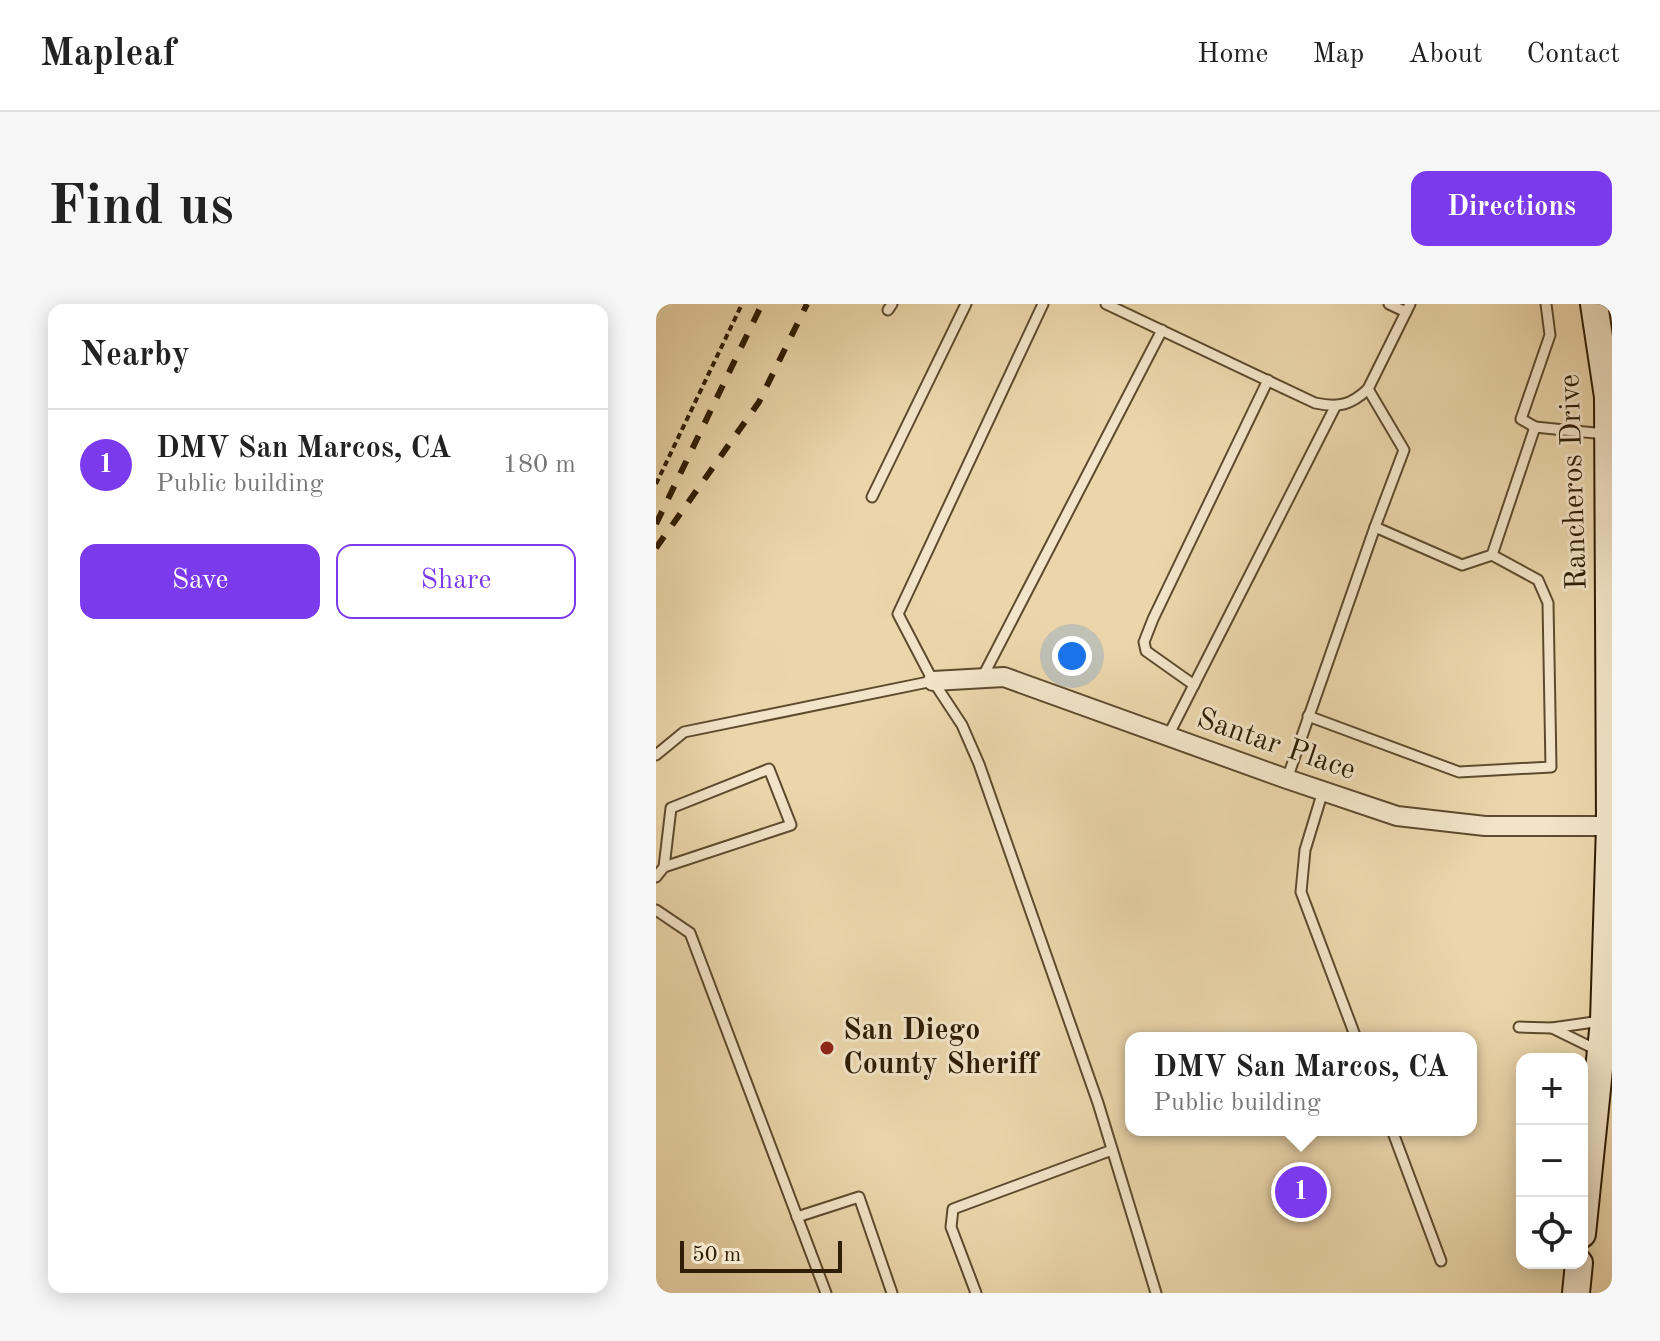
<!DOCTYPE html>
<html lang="en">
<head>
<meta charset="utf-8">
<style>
  body { margin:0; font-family:"Old Standard TT",serif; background:#f6f6f6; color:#222 }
  .controls { position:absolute; right:24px; bottom:24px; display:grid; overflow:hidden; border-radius:16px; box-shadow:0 4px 20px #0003 }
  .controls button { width:72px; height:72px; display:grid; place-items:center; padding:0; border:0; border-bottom:2px solid #e0e0e0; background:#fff; color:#222; font:40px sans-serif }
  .scale { position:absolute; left:24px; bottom:20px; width:162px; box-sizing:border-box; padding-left:8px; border:4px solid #2f1d04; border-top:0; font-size:22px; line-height:28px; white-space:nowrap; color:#2f1d04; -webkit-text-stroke:6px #f2e4c8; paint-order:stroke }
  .you { position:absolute; left:416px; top:352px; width:28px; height:28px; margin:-20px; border:6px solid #fff; border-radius:50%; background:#1a73e8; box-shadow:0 0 0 12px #1a73e833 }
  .badge { display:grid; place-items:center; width:52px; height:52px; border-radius:50%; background:#7c3aed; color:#fff; font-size:26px; font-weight:700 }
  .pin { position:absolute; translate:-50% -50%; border:4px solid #fff; box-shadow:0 2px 8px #0006 }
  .popup { position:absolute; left:469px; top:728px; width:352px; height:104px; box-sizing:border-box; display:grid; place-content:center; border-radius:16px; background:#fff; filter:drop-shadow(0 2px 6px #0005); font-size:26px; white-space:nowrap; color:#767676 }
  .popup b { font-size:30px; color:#222 }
  .popup::after { content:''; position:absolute; left:50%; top:100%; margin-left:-16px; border:16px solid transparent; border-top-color:#fff }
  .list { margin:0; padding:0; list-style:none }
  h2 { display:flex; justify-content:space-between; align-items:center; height:104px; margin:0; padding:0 32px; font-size:34px }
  h2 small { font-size:26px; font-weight:400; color:#767676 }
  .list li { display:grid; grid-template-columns:52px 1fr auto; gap:24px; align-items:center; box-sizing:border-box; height:112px; padding:0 32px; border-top:2px solid #e0e0e0 }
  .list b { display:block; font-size:30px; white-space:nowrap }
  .list p { margin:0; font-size:26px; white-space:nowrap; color:#767676 }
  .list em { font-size:26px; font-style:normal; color:#767676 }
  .actions { display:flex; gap:16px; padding:24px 32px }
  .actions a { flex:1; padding:18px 0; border:2px solid #7c3aed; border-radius:16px; text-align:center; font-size:28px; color:#7c3aed }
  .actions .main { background:#7c3aed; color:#fff }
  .icon { flex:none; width:44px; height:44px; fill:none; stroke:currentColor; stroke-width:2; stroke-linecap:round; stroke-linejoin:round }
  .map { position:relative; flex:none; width:956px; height:989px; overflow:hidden; border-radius:16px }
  header { display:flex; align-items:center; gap:48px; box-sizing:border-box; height:112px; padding:0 40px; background:#fff; border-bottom:2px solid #e0e0e0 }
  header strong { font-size:38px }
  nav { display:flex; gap:44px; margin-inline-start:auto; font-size:28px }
  .intro { display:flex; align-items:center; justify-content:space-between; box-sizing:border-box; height:192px; padding:0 48px }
  h1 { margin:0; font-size:56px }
  .button { padding:20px 36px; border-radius:16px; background:#7c3aed; color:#fff; font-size:28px; font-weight:700 }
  main { display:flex; gap:48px; padding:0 48px }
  aside { flex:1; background:#fff; border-radius:16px; box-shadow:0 4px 20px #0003 }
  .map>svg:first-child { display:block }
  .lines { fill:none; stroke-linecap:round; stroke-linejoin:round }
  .lane-casing { stroke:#5e4b2e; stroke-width:13 }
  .street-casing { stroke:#5e4b2e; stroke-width:22 }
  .secondary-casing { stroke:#2f1d04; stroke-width:30 }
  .path { stroke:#2f1d04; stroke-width:4; stroke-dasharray:6 4; stroke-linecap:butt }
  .lane { stroke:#f2e4c8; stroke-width:9 }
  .street { stroke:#f2e4c8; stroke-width:18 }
  .secondary { stroke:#f2e4c8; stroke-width:26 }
  .rail { stroke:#2f1d04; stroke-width:6; stroke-dasharray:14 14; stroke-linecap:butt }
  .poi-dot { fill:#8f2418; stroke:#f2e4c8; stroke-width:3 }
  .labels { text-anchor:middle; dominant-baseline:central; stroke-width:6; stroke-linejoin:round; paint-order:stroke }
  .street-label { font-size:30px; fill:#2f1d04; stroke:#f2e4c8 }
  .poi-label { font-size:30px; font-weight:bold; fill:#2f1d04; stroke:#f2e4c8; text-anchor:start }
</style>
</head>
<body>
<header>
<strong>Mapleaf</strong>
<nav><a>Home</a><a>Map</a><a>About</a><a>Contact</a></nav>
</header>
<div class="intro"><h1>Find us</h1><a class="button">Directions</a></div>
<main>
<aside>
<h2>Nearby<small></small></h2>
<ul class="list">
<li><span class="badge">1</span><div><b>DMV San Marcos, CA</b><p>Public building</p></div><em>180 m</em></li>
</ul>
<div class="actions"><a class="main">Save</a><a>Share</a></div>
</aside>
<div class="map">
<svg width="956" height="989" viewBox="0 0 956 989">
  <rect width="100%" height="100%" fill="#ebd6ab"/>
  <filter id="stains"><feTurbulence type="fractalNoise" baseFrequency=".0025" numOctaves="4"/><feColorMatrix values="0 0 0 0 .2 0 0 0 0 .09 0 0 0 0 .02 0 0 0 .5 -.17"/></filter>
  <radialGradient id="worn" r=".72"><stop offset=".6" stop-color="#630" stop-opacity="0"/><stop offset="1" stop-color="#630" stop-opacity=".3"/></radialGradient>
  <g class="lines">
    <defs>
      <g id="lane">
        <path d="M387 0 242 310 277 377 306 421 323 460 442 799 500 989"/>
        <path d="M450 0 659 99C683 104 695 101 712 85L754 0"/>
        <path d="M733 0 750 8"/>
        <path d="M232 6 236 0"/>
        <path d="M712 85 748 146 719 223"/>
        <path d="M879 123 865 115 894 31 890 0"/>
        <path d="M216 193 310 0"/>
        <path d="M326 374 506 26"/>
        <path d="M538 381 490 347 488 338 497 315 612 76"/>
        <path d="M652 412 803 468 895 463 892 299 882 276 836 251"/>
        <path d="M512 432 679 103"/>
        <path d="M0 451 28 428 277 377"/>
        <path d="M631 475 719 223 806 261 836 251 879 123 949 130"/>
        <path d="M667 487 649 546 645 588 700 734"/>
        <path d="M0 573 8 563 15 504 113 465 135 521 8 563"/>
        <path d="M0 606 34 629 170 989"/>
        <path d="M863 723 896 724 945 717"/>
        <path d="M896 724 943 747"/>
        <path d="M736 826 785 957"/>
        <path d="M141 913 203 893 236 989"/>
        <path d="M320 989 295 923 297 905 456 846"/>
      </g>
      <path id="street" d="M277 377 348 373 631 475 741 512 829 522H954"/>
      <g id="secondary">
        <path d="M926 930 948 717 954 522 952 93 938 0"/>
        <path d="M920 989 923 959"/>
      </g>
    </defs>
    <use href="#lane" class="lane-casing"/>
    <use href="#street" class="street-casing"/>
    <use href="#secondary" class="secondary-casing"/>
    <path class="path" d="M0 180 86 0"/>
    <use href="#lane" class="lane"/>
    <use href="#street" class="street"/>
    <use href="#secondary" class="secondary"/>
    <g class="rail">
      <path d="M0 220 106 0"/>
      <path d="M0 244 103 98 151 0"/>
    </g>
  </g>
  <circle class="poi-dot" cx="171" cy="744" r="8"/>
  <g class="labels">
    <g class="street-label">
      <text transform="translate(918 178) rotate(-92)">Rancheros Drive</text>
      <text transform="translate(620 441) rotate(19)">Santar Place</text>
    </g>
    <g class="poi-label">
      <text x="187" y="727">San Diego<tspan x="187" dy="34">County Sheriff</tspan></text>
    </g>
  </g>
  <rect width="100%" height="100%" filter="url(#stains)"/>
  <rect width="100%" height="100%" fill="url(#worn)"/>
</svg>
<div class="controls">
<button>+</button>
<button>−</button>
<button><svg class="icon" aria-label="locate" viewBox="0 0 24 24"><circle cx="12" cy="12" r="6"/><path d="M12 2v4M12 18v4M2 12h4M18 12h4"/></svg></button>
</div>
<div class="scale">50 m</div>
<div class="you"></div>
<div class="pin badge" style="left:645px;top:888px">1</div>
<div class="popup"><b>DMV San Marcos, CA</b>Public building</div>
</div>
</main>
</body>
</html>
